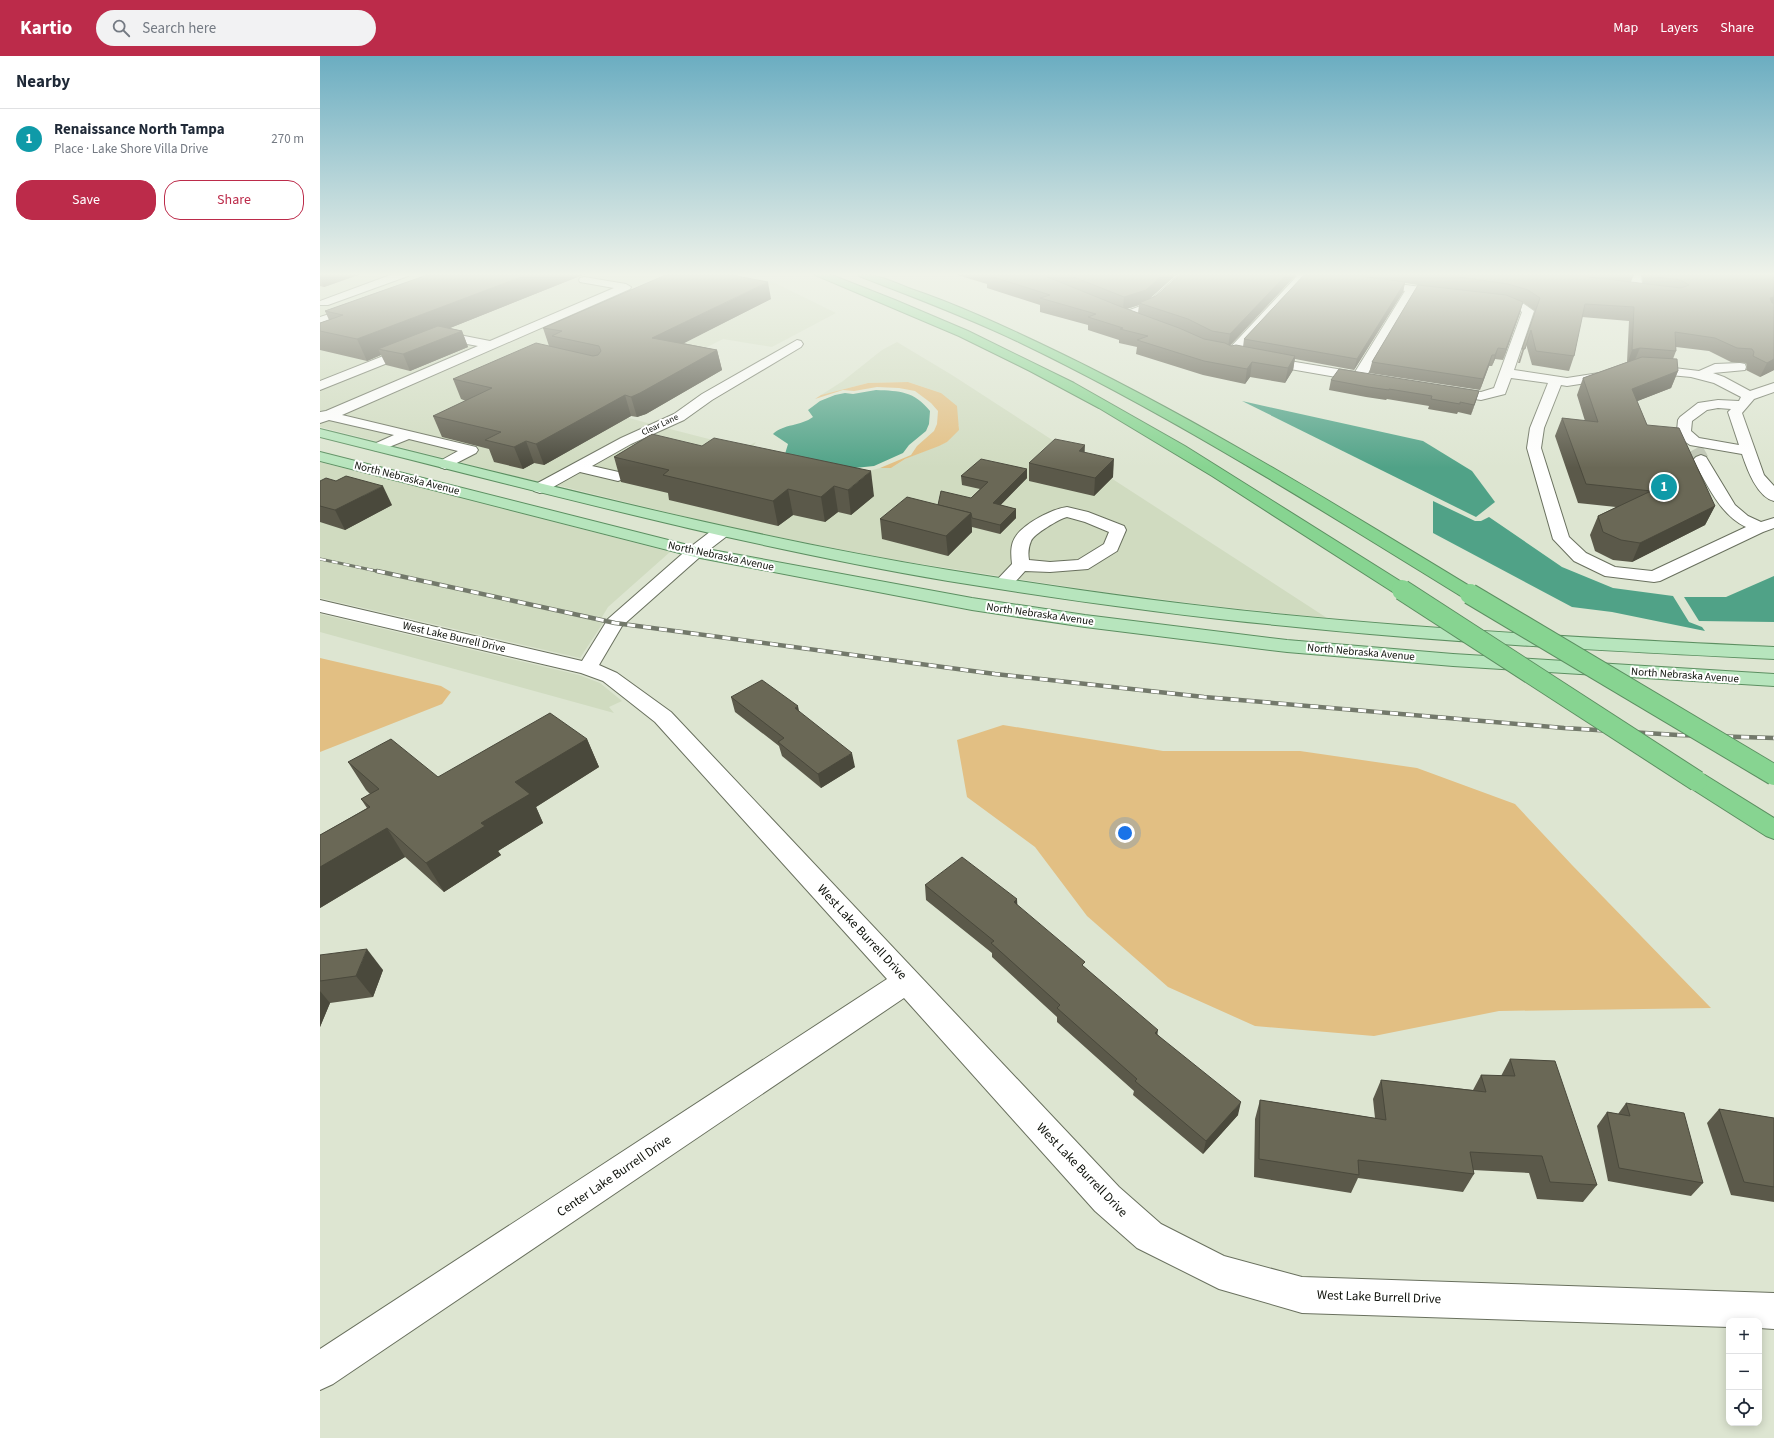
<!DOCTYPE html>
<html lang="en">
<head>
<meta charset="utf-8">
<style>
  body { margin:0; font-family:"Source Sans 3",sans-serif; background:#f2f2f3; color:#1f2937 }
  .controls { position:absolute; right:12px; bottom:12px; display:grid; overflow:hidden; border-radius:8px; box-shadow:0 2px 10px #0003 }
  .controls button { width:36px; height:36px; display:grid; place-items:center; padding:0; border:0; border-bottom:1px solid #e0e1e3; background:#fff; color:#1f2937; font:20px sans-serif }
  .you { position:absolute; left:805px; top:777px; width:14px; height:14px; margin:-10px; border:3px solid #fff; border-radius:50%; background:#1a73e8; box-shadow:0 0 0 6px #1a73e833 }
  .badge { display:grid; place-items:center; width:26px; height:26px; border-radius:50%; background:#bc2b4a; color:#fff; font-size:13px; font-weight:700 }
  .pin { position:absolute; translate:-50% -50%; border:2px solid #fff; box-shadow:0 1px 4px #0006 }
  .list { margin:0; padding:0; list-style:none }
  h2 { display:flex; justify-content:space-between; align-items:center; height:52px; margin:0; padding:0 16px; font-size:17px }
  h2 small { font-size:13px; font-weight:400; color:#747a83 }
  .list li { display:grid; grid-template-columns:26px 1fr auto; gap:12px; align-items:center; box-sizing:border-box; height:60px; padding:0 16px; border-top:1px solid #e0e1e3 }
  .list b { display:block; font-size:15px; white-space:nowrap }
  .list p { margin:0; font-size:13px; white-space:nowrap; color:#747a83 }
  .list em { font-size:13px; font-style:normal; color:#747a83 }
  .actions { display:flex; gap:8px; padding:12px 16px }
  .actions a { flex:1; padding:9px 0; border:1px solid #bc2b4a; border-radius:16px; text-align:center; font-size:14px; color:#bc2b4a }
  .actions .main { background:#bc2b4a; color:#fff }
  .icon { flex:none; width:22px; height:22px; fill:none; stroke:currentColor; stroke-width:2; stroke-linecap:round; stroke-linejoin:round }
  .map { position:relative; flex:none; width:1454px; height:1382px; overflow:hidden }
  header { display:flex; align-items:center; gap:24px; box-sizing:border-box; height:56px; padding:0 20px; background:#bc2b4a; color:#fff }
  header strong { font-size:19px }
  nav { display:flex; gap:22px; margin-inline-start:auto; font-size:14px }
  .search { width:280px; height:36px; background:#f2f2f3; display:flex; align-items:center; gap:10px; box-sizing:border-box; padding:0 14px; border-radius:22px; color:#747a83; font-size:15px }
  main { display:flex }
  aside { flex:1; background:#fff }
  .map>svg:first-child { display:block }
  .built { fill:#d0dbc0 }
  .green { fill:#e2bf83 }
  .water { fill:#50a287 }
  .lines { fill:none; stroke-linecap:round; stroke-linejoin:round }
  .minor-tunnel { stroke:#bec5b3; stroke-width:16; stroke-dasharray:16 8; stroke-linecap:butt }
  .minor-casing { stroke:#69705e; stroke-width:2 }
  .major-casing { stroke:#5c8f61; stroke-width:2 }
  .highway-casing { stroke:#5c8f61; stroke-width:2 }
  .minor { fill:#fff; fill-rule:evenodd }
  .major { fill:#b7e5bd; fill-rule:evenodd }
  .highway { fill:#87d491; fill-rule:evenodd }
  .rail-far1-casing { stroke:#73796b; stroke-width:3 }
  .rail-casing { stroke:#73796b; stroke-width:4.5 }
  .rail-far1 { stroke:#fff; stroke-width:2; stroke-dasharray:6; stroke-linecap:butt }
  .rail { stroke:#fff; stroke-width:3; stroke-dasharray:8; stroke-linecap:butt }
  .highway-bridge-casing { stroke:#5c8f61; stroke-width:22; stroke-linecap:butt }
  .highway-bridge { stroke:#87d491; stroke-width:20 }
  .wall { fill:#5b594a; fill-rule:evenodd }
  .shaded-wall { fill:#4a493c }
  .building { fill:#6a6856; stroke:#4a493c }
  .labels { text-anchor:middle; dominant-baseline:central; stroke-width:4; stroke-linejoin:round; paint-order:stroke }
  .far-street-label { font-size:9px; fill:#0c0f08; stroke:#fff }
  .street-label { font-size:11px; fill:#0c0f08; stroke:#fff }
  .near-street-label { font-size:13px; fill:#0c0f08; stroke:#fff }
</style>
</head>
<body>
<header>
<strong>Kartio</strong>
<div class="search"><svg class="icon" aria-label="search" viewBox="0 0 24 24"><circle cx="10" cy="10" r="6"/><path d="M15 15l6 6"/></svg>Search here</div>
<nav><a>Map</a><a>Layers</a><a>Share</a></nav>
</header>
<main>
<aside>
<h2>Nearby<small></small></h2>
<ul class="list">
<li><span class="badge" style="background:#0f9aa8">1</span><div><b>Renaissance North Tampa</b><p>Place · Lake Shore Villa Drive</p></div><em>270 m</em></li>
</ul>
<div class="actions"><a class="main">Save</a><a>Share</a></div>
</aside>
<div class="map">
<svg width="1454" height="1382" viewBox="0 0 1454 1382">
  <rect width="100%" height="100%" fill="#dde5d1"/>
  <g class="built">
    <path d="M0 218H124L0 262Z"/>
    <path d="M140 218H314L319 220 333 221 339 218H426L453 226 516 257 452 291 403 283 269 351 331 368 299 383 219 426 0 371V268Z"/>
    <path d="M577 286 632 319 1007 562 893 550 776 535 575 504 407 471 236 429 313 387 346 372 424 392 436 386 428 398 545 416 560 412H571L585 403 627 386 631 381 639 370 621 337 588 326 548 327 501 339 523 325 562 294Z"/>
    <path d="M0 406 47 418 51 420 54 419 350 496 288 551 282 561 285 564 260 602 0 542Z"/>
    <path d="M0 558 259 619 280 627 302 645 289 651 294 657 0 576Z"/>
  </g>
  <g class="green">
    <path d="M588 326 621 337 637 350 639 374 627 386 619 390 585 403 571 412H560L591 399 597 390 614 375 617 368 618 355 611 347 595 335 579 332 557 331 534 335 523 334 495 343 501 339 548 327Z"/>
    <path d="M0 602 121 630 131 636 122 648 0 696Z"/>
    <path d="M683 669 843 695H980L1097 712 1195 748 1252 809 1391 952 1179 955 1054 980 935 970 848 931 767 860 715 791 647 741 637 684Z"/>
  </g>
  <g class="water">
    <path d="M556 334C580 335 594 335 610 355L609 368 606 375 589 389 583 397 554 410 515 414 465 398 468 388 453 378C463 368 481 370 493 361L488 354 500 345 515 339 525 337 533 338Z"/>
    <path d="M922 345 1103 385 1152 415 1175 446 1156 461Z"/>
    <path d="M1113 445 1155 465H1161L1169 461 1242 511 1293 532 1353 540 1369 566 1382 571 1385 575 1292 556 1252 551 1113 477Z"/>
    <path d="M1454 520V566L1379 565 1364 541H1406Z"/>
  </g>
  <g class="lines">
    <path class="minor-tunnel" d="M1375 393 1381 404"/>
    <defs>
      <g id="minor">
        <path d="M73 218H89L88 220 8 249H0V245Z"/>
        <path d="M860 218H872L834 252 803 263 797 260 799 258 826 248Z"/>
        <path d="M975 218H1004L1018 221 1019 223 1014 226 987 222 914 302H906L904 299 906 296 977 220Z"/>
        <path d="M1311 218H1321L1323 237 1321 239H1313L1311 237Z"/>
        <path d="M264 221 306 228 311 231 310 233 22 359 156 391 158 394 156 397 125 413 120 411 117 408 120 405 138 395 89 383 59 395 54 394 52 391 54 388 74 379 9 364 0 367V356L6 355 158 290 125 284 0 334V325L124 276 170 285 294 232 260 226 259 224 260 222Z"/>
        <path d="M1054 225 1125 234 1131 237 1125 240 1095 237 1047 319 1052 322 1050 325 1045 326 941 308 939 305 941 302 945 301 1035 316 1085 235 1050 230 1049 228 1050 226Z"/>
        <path d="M1173 240 1204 248 1214 255 1194 314 1247 322 1292 315 1297 316 1299 319 1297 322 1292 323 1247 330 1241 329 1224 372 1221 392 1249 481 1266 497 1295 511 1332 515 1426 471C1399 458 1388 429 1373 404L1376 401 1381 399 1386 401 1415 449 1428 460 1441 466 1454 462V472L1443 476 1340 525 1334 526 1285 520 1254 505 1233 483 1207 392 1210 372 1228 327 1191 322 1185 338 1161 344 1129 339 1124 338 1122 335 1124 332 1129 331 1161 336 1174 332 1202 256 1196 252 1169 245 1167 243Z"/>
        <path d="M37 249 43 252 41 254 0 269V261Z"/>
        <path d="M477 284 481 285 483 288 481 291 392 344 364 364 311 388 272 410 303 417 306 420 303 423 298 425 260 416 226 435 220 437 214 435 212 432 214 429 301 382 354 358 382 338Z"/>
        <path d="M1420 307 1425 308 1426 311 1425 314 1393 317 1404 321 1430 335 1454 327V336L1434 343 1422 357 1444 419 1454 430V445C1437 441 1427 413 1422 398L1370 389 1364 385 1357 375 1358 364 1360 361 1378 347 1398 344 1419 345 1421 341 1394 327 1371 321 1329 317 1324 316 1323 313 1324 310 1329 309 1379 315 1395 308ZM1398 352 1411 353 1408 356 1419 389 1379 382 1371 375 1372 365 1387 354Z"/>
        <path d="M747 451 768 456 804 470 806 474 797 495 768 513 730 516 705 515C697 524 690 534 677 531L674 527 692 508C691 499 690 488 696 480 705 467 732 453 747 451ZM747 461 765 466 789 476 784 488 758 504 730 506 709 504C708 498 708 492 711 485 714 478 739 463 747 461Z"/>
        <path d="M401 471 407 472 409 476 407 480 381 500 302 570 279 609 297 617 351 656 799 1131 841 1168 904 1200 982 1221 1454 1237V1273L1439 1272V1265H1409V1271L982 1257 899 1233 817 1192 775 1155 584 942 13 1328 0 1334V1293L567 923 335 666 283 625 261 617 0 556V544L262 605 288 563 369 492 395 472Z"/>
      </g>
      <g id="major">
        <path d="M0 373C209 424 416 479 629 514 741 532 853 548 966 559 1128 575 1291 583 1454 591V603C1291 595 1128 587 966 570 853 559 740 543 628 525 416 489 209 433 0 381Z"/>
        <path d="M0 396 376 491 652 542 765 559 967 584 1133 598 1454 618V630L1133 610 967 596 765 571 652 554 375 501 0 405Z"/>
      </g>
      <g id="highway">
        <path d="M493 218H509L575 244 648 275 754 327 865 390 1088 530 1091 534 1088 538 1082 539 1076 538 892 420 779 352 710 315 639 280Z"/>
        <path d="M538 218C558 218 573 226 591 233 615 241 637 250 660 260 834 336 995 436 1156 534L1159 538 1156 542 1150 543 1144 542C998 452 853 360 699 286 647 261 593 241 539 220Z"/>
        <path d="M1377 717 1385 719 1454 762V783L1446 780 1369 731 1366 725 1369 719Z"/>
      </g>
    </defs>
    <use href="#minor" class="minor-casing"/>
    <use href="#major" class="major-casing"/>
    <use href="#highway" class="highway-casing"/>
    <use href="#minor" class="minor"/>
    <use href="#major" class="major"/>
    <use href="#highway" class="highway"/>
    <defs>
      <path id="rail-far1" d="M0 503 61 516"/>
      <path id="rail" d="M57 515 295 567 675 618 884 641 1244 672 1358 679 1454 682"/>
    </defs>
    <use href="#rail-far1" class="rail-far1-casing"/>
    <use href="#rail" class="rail-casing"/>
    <use href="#rail-far1" class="rail-far1"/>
    <use href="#rail" class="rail"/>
    <defs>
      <g id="highway-bridge">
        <path d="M1082 534 1377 725"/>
        <path d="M1150 538 1454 719"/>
      </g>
    </defs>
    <use href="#highway-bridge" class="highway-bridge-casing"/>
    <use href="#highway-bridge" class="highway-bridge"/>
  </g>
  <g class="wall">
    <path d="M0 218H41L4 231 0 230Z"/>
    <path d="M110 218H265L130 272 142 275 148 291 90 315 66 309 61 299 47 305 0 294V267L9 264 5 255Z"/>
    <path d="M634 218H857L830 242 975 220 910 290 923 291 924 283 985 218H1314L1311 226 1323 228 1322 218H1454V314L1440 321 1426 314 1427 311 1426 307 1411 306 1389 295 1356 291V295L1353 303 1358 315 1351 332 1317 345 1327 369 1395 450 1385 469 1312 506 1293 504 1275 495 1270 479 1278 460 1296 451 1258 447 1235 380 1242 362 1265 365 1257 339 1263 322 1307 306 1309 265 1262 261 1254 300 1249 315 1212 309 1206 288 1200 307H1198L1215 255 1204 247 1201 246 1200 257 1183 304 1175 303 1172 310H1169L1160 334 1049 317 1052 306 1098 229 1085 227 1083 236 1034 314 975 303 973 314 965 327 930 321 925 328 883 319 816 298 817 291 799 287V284L768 274V269L720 256V249L667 232V228ZM819 249 818 257 807 253Z"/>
    <path d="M451 243 363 287 397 294 402 314 326 358 317 361 311 360 224 409 214 407 203 413 174 406 169 393 122 381 113 360 146 345 141 343 133 323 229 290 223 272Z"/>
    <path d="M1011 324 1159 335 1151 359 1138 356 1137 358 1108 353 1109 350 1067 343 1066 344 1046 341 1009 334Z"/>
    <path d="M332 378 554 440 531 459 518 456 505 466 473 459 458 470 349 444 348 437 301 426 294 401Z"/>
    <path d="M765 396 793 421 774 440 709 425V407Z"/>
    <path d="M641 420 707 422 680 449 696 453V462L680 478 652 471V476L628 500 562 483 560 463 618 449 651 442 660 433 642 429Z"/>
    <path d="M0 425 72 449 25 474 0 466Z"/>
    <path d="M411 641 479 656 535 711 501 732 462 700 459 690 415 656Z"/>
    <path d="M267 683 279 711 216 751 223 767 178 795 181 799 124 836 85 801 0 852V779L47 752 41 743 50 738 46 734 28 706 118 721Z"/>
    <path d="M605 829 698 850 838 979 918 1059 883 1098 813 1039 814 1035 737 966V961L672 901V897L606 844Z"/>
    <path d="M0 899 63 914 53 941 10 947 0 971Z"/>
    <path d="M1190 1003 1277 1129 1263 1146 1217 1143 1209 1117 1153 1114 1154 1118 1143 1136 1038 1122 1031 1137 934 1121 935 1063 940 1044 1055 1062 1053 1043 1061 1024 1153 1034 1161 1019 1181 1020Z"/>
    <path d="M1306 1047 1383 1127 1371 1140 1288 1125 1277 1070 1287 1056 1298 1058Z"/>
    <path d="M1399 1053 1454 1062V1146L1411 1139 1387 1067Z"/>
  </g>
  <g class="shaded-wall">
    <path d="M0 218H41L4 231 0 222Z"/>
    <path d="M209 218H265L70 296 58 293 61 299 47 305 37 283Z"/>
    <path d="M844 218H857L825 247H819V249L803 254 804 241Z"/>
    <path d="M967 218H975V220L908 291 910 278Z"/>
    <path d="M448 226 451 243 337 301 332 282Z"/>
    <path d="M1085 226 1083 236 1034 314 1037 303Z"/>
    <path d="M1454 241V245L1450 253V242Z"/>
    <path d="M1203 246 1200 257 1183 304 1186 293Z"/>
    <path d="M142 275 148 291 90 315 83 298Z"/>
    <path d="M1178 292 1175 303 1172 310 1175 299Z"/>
    <path d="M1320 292 1314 306 1307 309 1312 294Z"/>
    <path d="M397 294 402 314 326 358 317 361 311 341Z"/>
    <path d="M1172 299 1169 310 1160 334 1163 323Z"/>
    <path d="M975 300 973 314 965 327 968 312Z"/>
    <path d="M1454 303V314L1440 321 1447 307Z"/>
    <path d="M932 306 930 321 925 328 927 313Z"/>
    <path d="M1358 315 1351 332 1305 350 1312 333Z"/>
    <path d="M1159 335 1156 345 1151 359 1154 349Z"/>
    <path d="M305 339 311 360 224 409 216 388Z"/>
    <path d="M206 385 214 407 203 413 194 391Z"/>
    <path d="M765 389 764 407 759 395Z"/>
    <path d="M794 403 793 421 774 440 775 422Z"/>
    <path d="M707 413V422L673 457V447Z"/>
    <path d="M551 415 554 440 531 459 528 434Z"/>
    <path d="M63 430 72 449 25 474 15 454Z"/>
    <path d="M514 430 518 456 505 466 501 441Z"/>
    <path d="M468 433 473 459 458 470 453 445Z"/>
    <path d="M1395 450 1385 469 1312 506 1320 487Z"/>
    <path d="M696 453V462L680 478V469Z"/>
    <path d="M651 457 652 476 628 500 626 480Z"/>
    <path d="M478 650 481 665 475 652Z"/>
    <path d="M267 683 279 711 216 751 223 767 178 795 181 799 124 836 106 807 161 767 195 726Z"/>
    <path d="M532 697 535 711 501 732 498 718Z"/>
    <path d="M67 772 85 801 0 852V811Z"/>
    <path d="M697 843 698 858 694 846Z"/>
    <path d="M47 893 63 914 53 941 36 920Z"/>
    <path d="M0 935 10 947 0 971Z"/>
    <path d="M838 974 836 988 835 977Z"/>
    <path d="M921 1046 918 1059 883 1098 886 1085Z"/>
  </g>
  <g class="building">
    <path d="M110 218H209L37 283 0 275V267L23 259 5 255Z"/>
    <path d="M348 218H406L448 226 332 282 397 294 320 337 311 341 305 339 216 388 206 385 194 391 165 384 181 376 113 360 172 332 133 323 216 287 273 300 278 299 281 295 279 290 232 280 242 275 223 272Z"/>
    <path d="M669 218H720L799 250 859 272 884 283 905 287 911 290 916 289 975 300 968 312 932 306 927 313 884 305 817 284 828 280 800 273 803 272 768 261 776 258 720 242 730 239 667 219Z"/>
    <path d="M746 218H844L826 234 804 241Z"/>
    <path d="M861 218H967L910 278 892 275 868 263 819 247 836 240Z"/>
    <path d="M985 218H1025L1085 226 1037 303 924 283Z"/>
    <path d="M1118 218H1244L1361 232 1369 229 1361 224 1328 220V218H1454V241L1450 242 1452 247H1454V303L1447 307 1433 300 1434 296 1432 293 1417 292 1395 282 1355 276 1356 295 1320 292 1312 294 1314 251 1265 248 1254 300 1216 295 1211 274 1205 293H1202L1220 242 1208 234 1188 228Z"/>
    <path d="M1098 229 1186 239 1203 246 1186 293 1178 292 1175 299H1172L1163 323 1052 306Z"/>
    <path d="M118 270 142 275 83 298 58 293Z"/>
    <path d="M1322 301 1357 303 1358 315 1312 333 1327 369 1359 372 1395 450 1320 487 1301 484 1283 476 1278 460 1331 435 1266 428 1242 362 1278 366 1263 322Z"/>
    <path d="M1019 313 1159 335 1154 349 1140 346V348L1111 343 1112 340 1069 333V334L1048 331 1011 324Z"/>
    <path d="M332 378 382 390 394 382 551 415 528 434 514 430 501 441 468 433 453 445 343 419 349 414 294 401Z"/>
    <path d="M735 383 765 389 759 395 794 403 775 422 709 407Z"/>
    <path d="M661 403 707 413 673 447 696 453 680 469 652 462 651 457 618 449 621 435 651 442 668 426 641 420Z"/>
    <path d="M26 420 63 430 15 454 0 450V425L6 422 16 425Z"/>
    <path d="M587 441 651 457 626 480 560 463Z"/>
    <path d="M442 624 478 650 475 652 532 697 498 718 458 686 464 682 411 641Z"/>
    <path d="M230 657 267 683 195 726 210 738 161 767 165 770 106 807 67 772 0 811V779L50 751 41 743 59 733 28 706 71 683 118 721Z"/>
    <path d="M642 801 697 843 694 846 765 906 762 909 838 974 835 977 921 1046 886 1085 815 1025 817 1023 737 952 740 949 671 887 674 885 605 829Z"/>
    <path d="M47 893 36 920 0 925V899Z"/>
    <path d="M1190 1003 1235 1005 1277 1129 1230 1126 1222 1100 1150 1096 1154 1118 1038 1104 1039 1119 939 1103 940 1044 1066 1064 1061 1024 1166 1036 1161 1019 1195 1020Z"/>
    <path d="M1306 1047 1364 1057 1383 1127 1299 1112 1287 1056 1310 1060Z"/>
    <path d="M1399 1053 1454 1062V1131L1424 1126Z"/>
  </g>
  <linearGradient id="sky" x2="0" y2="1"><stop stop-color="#6badc1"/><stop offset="0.53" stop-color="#f0f3ea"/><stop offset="1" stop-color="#f0f3ea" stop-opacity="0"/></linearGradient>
  <rect width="1454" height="412" fill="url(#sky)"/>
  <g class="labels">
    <g class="far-street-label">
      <text transform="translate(340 369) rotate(-25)">Clear Lane</text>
    </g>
    <g class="street-label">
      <text transform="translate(87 422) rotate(14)">North Nebraska Avenue</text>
      <text transform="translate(401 500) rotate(12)">North Nebraska Avenue</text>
      <text transform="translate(720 558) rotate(8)">North Nebraska Avenue</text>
      <text transform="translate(134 581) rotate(13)">West Lake Burrell Drive</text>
      <text transform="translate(1041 596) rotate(5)">North Nebraska Avenue</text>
      <text transform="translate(1365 619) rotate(4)">North Nebraska Avenue</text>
    </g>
    <g class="near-street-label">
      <text transform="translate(542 876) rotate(47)">West Lake Burrell Drive</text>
      <text transform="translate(762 1114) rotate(46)">West Lake Burrell Drive</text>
      <text transform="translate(294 1120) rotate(-34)">Center Lake Burrell Drive</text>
      <text transform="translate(1059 1241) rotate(2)">West Lake Burrell Drive</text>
    </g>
  </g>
</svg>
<div class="controls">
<button>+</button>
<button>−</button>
<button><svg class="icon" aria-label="locate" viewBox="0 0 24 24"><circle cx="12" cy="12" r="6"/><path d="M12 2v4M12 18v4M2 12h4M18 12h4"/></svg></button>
</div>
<div class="you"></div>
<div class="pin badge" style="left:1344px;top:431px;background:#0f9aa8">1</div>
</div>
</main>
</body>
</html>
